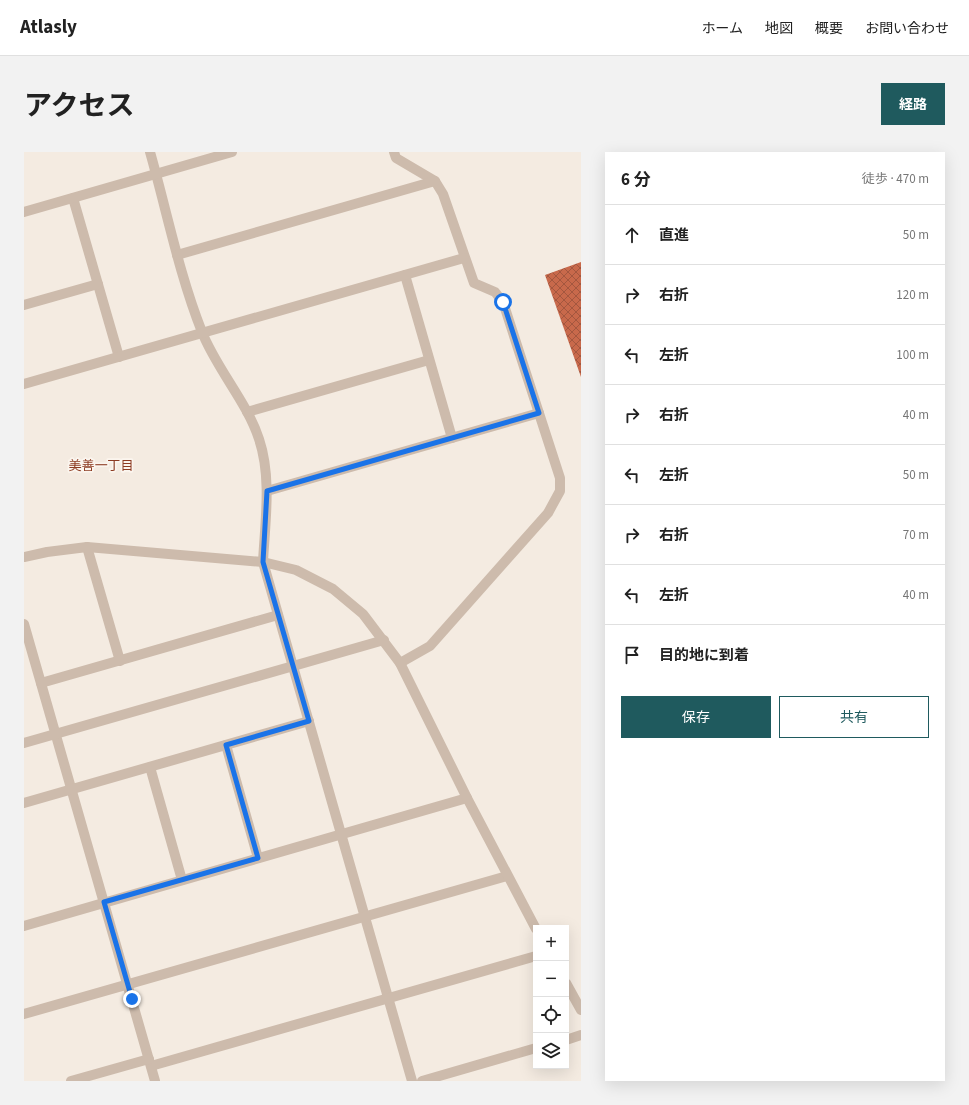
<!DOCTYPE html>
<html lang="ja">
<head>
<meta charset="utf-8">
<style>
  body { margin:0; font-family:"Source Sans 3","Noto Sans JP",sans-serif; background:#f2f2f2; color:#222 }
  .controls { position:absolute; right:12px; bottom:12px; display:grid; overflow:hidden; border-radius:0px; box-shadow:0 4px 16px #0002 }
  .controls button { width:36px; height:36px; display:grid; place-items:center; padding:0; border:0; border-bottom:1px solid #e0e0e0; background:#fff; color:#222; font:20px sans-serif }
  .stop { position:absolute; width:12px; height:12px; margin:-9px; border:3px solid #1a73e8; border-radius:50%; background:#fff }
  .stop.end { background:#1a73e8; border-color:#fff; box-shadow:0 1px 4px #0008 }
  .list { margin:0; padding:0; list-style:none }
  h2 { display:flex; justify-content:space-between; align-items:center; height:52px; margin:0; padding:0 16px; font-size:17px }
  h2 small { font-size:13px; font-weight:400; color:#767676 }
  .list li { display:grid; grid-template-columns:26px 1fr auto; gap:12px; align-items:center; box-sizing:border-box; height:60px; padding:0 16px; border-top:1px solid #e0e0e0 }
  .list b { display:block; font-size:15px; white-space:nowrap }
  .list em { font-size:13px; font-style:normal; color:#767676 }
  .actions { display:flex; gap:8px; padding:12px 16px }
  .actions a { flex:1; padding:9px 0; border:1px solid #1f5a5e; border-radius:0px; text-align:center; font-size:14px; color:#1f5a5e }
  .actions .main { background:#1f5a5e; color:#fff }
  .icon { flex:none; width:22px; height:22px; fill:none; stroke:currentColor; stroke-width:2; stroke-linecap:round; stroke-linejoin:round }
  .map { position:relative; flex:none; width:557px; height:929px; overflow:hidden; border-radius:0px }
  header { display:flex; align-items:center; gap:24px; box-sizing:border-box; height:56px; padding:0 20px; background:#fff; border-bottom:1px solid #e0e0e0 }
  header strong { font-size:19px }
  nav { display:flex; gap:22px; margin-inline-start:auto; font-size:14px }
  .intro { display:flex; align-items:center; justify-content:space-between; box-sizing:border-box; height:96px; padding:0 24px }
  h1 { margin:0; font-size:28px }
  .button { padding:10px 18px; border-radius:0px; background:#1f5a5e; color:#fff; font-size:14px; font-weight:700 }
  main { display:flex; gap:24px; padding:0 24px }
  aside { flex:1; background:#fff; border-radius:0px; box-shadow:0 4px 16px #0002 }
  .map>svg:first-child { display:block }
  .building { fill:url(#building-cross-hatch) }
  .lines { fill:none; stroke-linecap:round; stroke-linejoin:round }
  .minor { stroke:#cdbbac; stroke-width:10 }
  .tertiary { stroke:#cdbbac; stroke-width:10 }
  .route { stroke:#1a73e8; stroke-width:5 }
  .labels { text-anchor:middle; dominant-baseline:central; stroke-width:3.5; stroke-linejoin:round; paint-order:stroke }
  .neighbourhood-label { font-size:13px; fill:#8c3b22; stroke:#fbf5ee }
</style>
</head>
<body>
<header>
<strong>Atlasly</strong>
<nav><a>ホーム</a><a>地図</a><a>概要</a><a>お問い合わせ</a></nav>
</header>
<div class="intro"><h1>アクセス</h1><a class="button">経路</a></div>
<main>
<div class="map">
<svg width="557" height="929" viewBox="0 0 557 929">
  <defs>
    <pattern id="building-cross-hatch" width="8" height="8" patternUnits="userSpaceOnUse"><rect width="8" height="8" fill="#c8694b"/><path d="M0 0l8 8M0 8l8-8" fill="none" stroke="#a4573f"/></pattern>
  </defs>
  <rect width="100%" height="100%" fill="#f4ebe1"/>
  <path class="building" d="M557 110V225L521 123Z"/>
  <g class="lines">
    <g class="minor">
      <path d="M126 0C143 60 155 122 178 180 192 216 223 250 235 287 248 326 241 370 239 410L388 929"/>
      <path d="M370 0 372 6 411 29 419 42 450 131 471 140 479 150 536 326V339L524 361 406 494 376 511"/>
      <path d="M49 46 95 205"/>
      <path d="M0 60 208 0"/>
      <path d="M153 103 411 29"/>
      <path d="M381 123 428 286"/>
      <path d="M0 153 74 132"/>
      <path d="M0 232 440 106"/>
      <path d="M223 260 405 208"/>
      <path d="M243 339 515 261"/>
      <path d="M63 395 96 509"/>
      <path d="M0 472 131 929"/>
      <path d="M17 531 254 463"/>
      <path d="M0 591 360 488"/>
      <path d="M202 593 234 706"/>
      <path d="M126 615 158 728"/>
      <path d="M0 651 285 569"/>
      <path d="M0 774 443 646"/>
      <path d="M0 862 483 724"/>
      <path d="M542 888 557 883"/>
      <path d="M127 914 512 804"/>
      <path d="M47 929 125 907"/>
      <path d="M398 929 512 896"/>
    </g>
    <g class="tertiary">
      <path d="M0 405 23 400 63 395 239 410 272 418 309 437 339 462 376 511 443 646 512 777"/>
      <path d="M542 831 557 858"/>
    </g>
  </g>
  <g class="lines">
    <path class="route" d="M108 847 80 750 234 706 202 593 285 569 239 410 243 339 515 261 479 150"/>
  </g>
  <g class="labels">
    <g class="neighbourhood-label">
      <text x="77" y="314">美善一丁目</text>
    </g>
  </g>
</svg>
<div class="controls">
<button>+</button>
<button>−</button>
<button><svg class="icon" aria-label="locate" viewBox="0 0 24 24"><circle cx="12" cy="12" r="6"/><path d="M12 2v4M12 18v4M2 12h4M18 12h4"/></svg></button>
<button><svg class="icon" aria-label="layers" viewBox="0 0 24 24"><path d="M12 4l9 5-9 5-9-5zM3 14l9 5 9-5"/></svg></button>
</div>
<div class="stop" style="left:479px;top:150px"></div>
<div class="stop end" style="left:108px;top:847px"></div>
</div>
<aside>
<h2>6 分<small>徒歩 · 470 m</small></h2>
<ul class="list">
<li><svg class="icon" aria-label="ahead" viewBox="0 0 24 24"><path d="M12 20V5M6 11l6-6 6 6"/></svg><div><b>直進</b></div><em>50 m</em></li>
<li><svg class="icon" aria-label="right" viewBox="0 0 24 24"><path d="M7 20v-9h11M14 6l5 5-5 5"/></svg><div><b>右折</b></div><em>120 m</em></li>
<li><svg class="icon" aria-label="left" viewBox="0 0 24 24"><path d="M17 20v-9H6M10 6l-5 5 5 5"/></svg><div><b>左折</b></div><em>100 m</em></li>
<li><svg class="icon" aria-label="right" viewBox="0 0 24 24"><path d="M7 20v-9h11M14 6l5 5-5 5"/></svg><div><b>右折</b></div><em>40 m</em></li>
<li><svg class="icon" aria-label="left" viewBox="0 0 24 24"><path d="M17 20v-9H6M10 6l-5 5 5 5"/></svg><div><b>左折</b></div><em>50 m</em></li>
<li><svg class="icon" aria-label="right" viewBox="0 0 24 24"><path d="M7 20v-9h11M14 6l5 5-5 5"/></svg><div><b>右折</b></div><em>70 m</em></li>
<li><svg class="icon" aria-label="left" viewBox="0 0 24 24"><path d="M17 20v-9H6M10 6l-5 5 5 5"/></svg><div><b>左折</b></div><em>40 m</em></li>
<li><svg class="icon" aria-label="arrive" viewBox="0 0 24 24"><path d="M6 21V4h12l-3 4 3 4H6"/></svg><div><b>目的地に到着</b></div></li>
</ul>
<div class="actions"><a class="main">保存</a><a>共有</a></div>
</aside>
</main>
</body>
</html>
